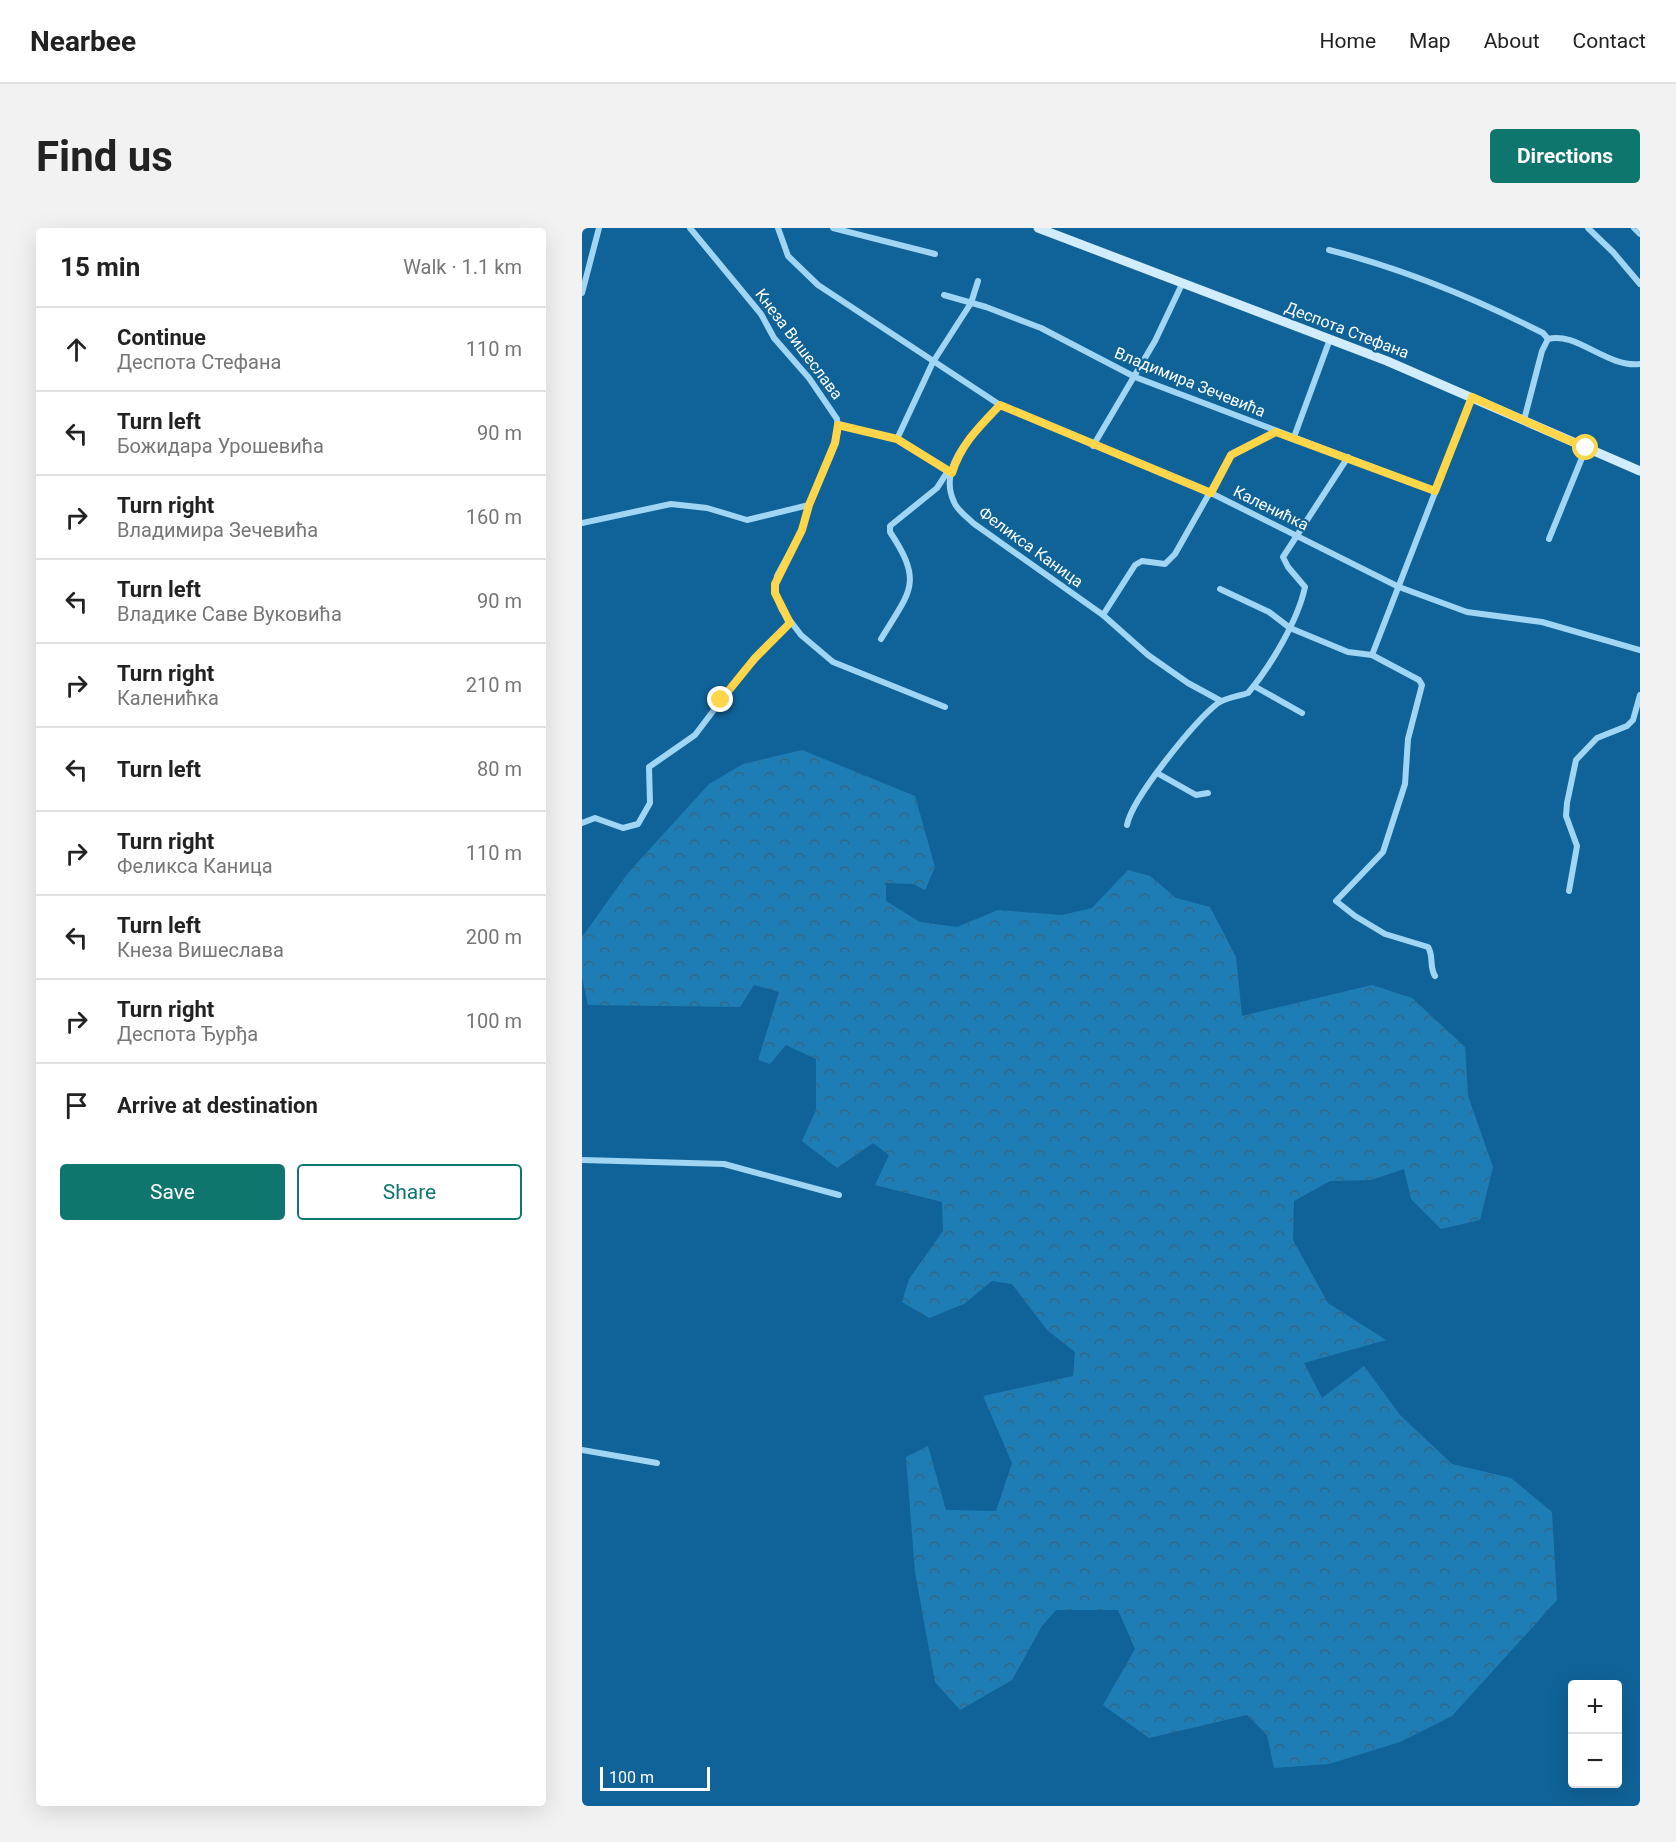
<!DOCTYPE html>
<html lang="en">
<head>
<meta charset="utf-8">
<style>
  body { margin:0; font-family:Roboto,sans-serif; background:#f2f2f2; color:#222 }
  .controls { position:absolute; right:18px; bottom:18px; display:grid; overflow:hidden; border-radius:6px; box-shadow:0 6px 24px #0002 }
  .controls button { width:54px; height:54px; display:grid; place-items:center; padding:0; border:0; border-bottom:2px solid #e0e0e0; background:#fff; color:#222; font:30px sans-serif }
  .scale { position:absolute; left:18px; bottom:15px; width:110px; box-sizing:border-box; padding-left:6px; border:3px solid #fff; border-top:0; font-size:16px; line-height:21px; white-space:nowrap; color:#fff; -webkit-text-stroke:4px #106398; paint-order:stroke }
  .stop { position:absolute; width:18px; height:18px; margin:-14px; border:4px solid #ffd54a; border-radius:50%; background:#fff }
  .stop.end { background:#ffd54a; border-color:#fff; box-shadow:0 2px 6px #0008 }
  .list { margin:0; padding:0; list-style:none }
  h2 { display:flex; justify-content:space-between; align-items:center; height:78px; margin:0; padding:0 24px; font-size:26px }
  h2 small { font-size:20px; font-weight:400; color:#767676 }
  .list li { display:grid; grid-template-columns:39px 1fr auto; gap:18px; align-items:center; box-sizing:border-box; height:84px; padding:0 24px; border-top:2px solid #e0e0e0 }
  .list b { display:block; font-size:22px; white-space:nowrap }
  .list p { margin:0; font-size:20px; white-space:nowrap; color:#767676 }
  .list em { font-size:20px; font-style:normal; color:#767676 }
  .actions { display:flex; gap:12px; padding:18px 24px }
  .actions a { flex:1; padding:14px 0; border:2px solid #0f766e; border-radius:6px; text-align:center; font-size:21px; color:#0f766e }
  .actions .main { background:#0f766e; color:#fff }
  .icon { flex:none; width:33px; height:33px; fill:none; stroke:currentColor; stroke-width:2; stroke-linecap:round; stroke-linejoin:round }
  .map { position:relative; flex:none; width:1058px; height:1578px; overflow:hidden; border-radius:6px }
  header { display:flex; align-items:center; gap:36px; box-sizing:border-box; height:84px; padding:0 30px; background:#fff; border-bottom:2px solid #e0e0e0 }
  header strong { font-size:28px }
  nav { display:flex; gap:33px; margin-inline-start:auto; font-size:21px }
  .intro { display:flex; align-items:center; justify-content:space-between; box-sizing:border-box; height:144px; padding:0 36px }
  h1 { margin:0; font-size:42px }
  .button { padding:15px 27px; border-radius:6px; background:#0f766e; color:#fff; font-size:21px; font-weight:700 }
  main { display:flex; gap:36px; padding:0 36px }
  aside { flex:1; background:#fff; border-radius:6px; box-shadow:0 6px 24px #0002 }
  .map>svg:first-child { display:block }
  .forest { fill:url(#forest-crowns) }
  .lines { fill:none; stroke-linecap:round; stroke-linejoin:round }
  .minor { stroke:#a1d5f4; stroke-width:6 }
  .secondary { stroke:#d1ecfd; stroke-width:9 }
  .route { stroke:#ffd54a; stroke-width:8 }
  .labels { text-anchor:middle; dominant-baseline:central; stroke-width:4.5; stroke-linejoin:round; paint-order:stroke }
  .street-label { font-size:16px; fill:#fff; stroke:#106398 }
</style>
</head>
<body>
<header>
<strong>Nearbee</strong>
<nav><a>Home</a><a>Map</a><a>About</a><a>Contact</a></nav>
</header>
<div class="intro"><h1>Find us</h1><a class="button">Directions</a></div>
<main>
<aside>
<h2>15 min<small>Walk · 1.1 km</small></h2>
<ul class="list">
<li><svg class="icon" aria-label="ahead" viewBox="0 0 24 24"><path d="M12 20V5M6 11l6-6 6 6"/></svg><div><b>Continue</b><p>Деспота Стефана</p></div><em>110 m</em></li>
<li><svg class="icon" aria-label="left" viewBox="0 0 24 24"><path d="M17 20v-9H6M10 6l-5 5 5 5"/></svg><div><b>Turn left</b><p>Божидара Урошевића</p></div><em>90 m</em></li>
<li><svg class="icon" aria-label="right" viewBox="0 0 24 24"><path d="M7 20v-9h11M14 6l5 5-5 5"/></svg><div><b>Turn right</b><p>Владимира Зечевића</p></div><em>160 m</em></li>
<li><svg class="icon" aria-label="left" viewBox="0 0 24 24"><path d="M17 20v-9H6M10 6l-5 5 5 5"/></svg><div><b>Turn left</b><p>Владике Саве Вуковића</p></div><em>90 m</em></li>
<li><svg class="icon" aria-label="right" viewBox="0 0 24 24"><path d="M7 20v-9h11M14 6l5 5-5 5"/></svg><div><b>Turn right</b><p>Каленићка</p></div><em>210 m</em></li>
<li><svg class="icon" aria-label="left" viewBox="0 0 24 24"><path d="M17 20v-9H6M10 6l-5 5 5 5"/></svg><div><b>Turn left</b></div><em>80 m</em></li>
<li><svg class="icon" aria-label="right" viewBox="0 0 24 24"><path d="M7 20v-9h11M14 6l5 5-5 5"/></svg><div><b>Turn right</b><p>Феликса Каница</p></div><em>110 m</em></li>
<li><svg class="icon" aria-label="left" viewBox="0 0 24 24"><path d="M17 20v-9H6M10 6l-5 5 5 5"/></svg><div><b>Turn left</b><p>Кнеза Вишеслава</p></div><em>200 m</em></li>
<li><svg class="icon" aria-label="right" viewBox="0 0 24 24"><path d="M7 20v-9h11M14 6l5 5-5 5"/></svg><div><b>Turn right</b><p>Деспота Ђурђа</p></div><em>100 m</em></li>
<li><svg class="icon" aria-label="arrive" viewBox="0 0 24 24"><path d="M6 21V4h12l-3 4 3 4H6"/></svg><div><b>Arrive at destination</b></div></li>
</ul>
<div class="actions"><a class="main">Save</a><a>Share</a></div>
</aside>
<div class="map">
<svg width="1058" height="1578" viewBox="0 0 1058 1578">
  <defs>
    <pattern id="forest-crowns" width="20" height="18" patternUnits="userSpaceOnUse" patternTransform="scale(1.5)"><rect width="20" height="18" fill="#1f7db5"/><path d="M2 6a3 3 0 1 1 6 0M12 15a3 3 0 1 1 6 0" fill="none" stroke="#336786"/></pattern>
  </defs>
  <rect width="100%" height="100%" fill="#106398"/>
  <path class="forest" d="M220 522 333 568 353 639 343 662 331 656 304 655V673L338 694 375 699 416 682 480 687 510 680 546 642 568 648 594 670 628 679 654 729 660 788 790 757 830 770 883 819 886 868 911 939 898 992 859 1001 829 971 822 941 789 952 748 953 712 973 711 1012 746 1075 804 1112 722 1135 740 1170 782 1138 818 1187 870 1236 929 1250 970 1284 975 1372 870 1488 818 1514 747 1536 692 1540 685 1507 665 1487 567 1510 521 1477 553 1421 536 1382H474L460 1398 430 1452 378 1482 353 1454 333 1344 324 1229 346 1218 364 1282 414 1283 430 1235 401 1168 491 1148 493 1124 465 1102 430 1056 410 1053 382 1076 347 1090 320 1074 327 1051 361 1003 360 974 293 957 307 927 291 915 255 940 220 913 234 882V831L204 817 188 836 176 832 197 764 172 757 158 779 6 777 0 750V709L46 645 127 556 161 536Z"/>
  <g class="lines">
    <g class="minor">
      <path d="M108 0 179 86 192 110 227 150 255 191 256 203 250 224 227 277 220 302 195 348 193 365 200 382 219 407 251 434 363 479"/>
      <path d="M196 0 206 28 236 57 418 177 629 265 817 359 885 384 960 394 1058 422"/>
      <path d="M251 0 353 26"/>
      <path d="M1006 0 1031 24 1058 56"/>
      <path d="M1052 0 1058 6"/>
      <path d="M747 22C823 41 892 70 961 105L966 111"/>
      <path d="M0 65 17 0"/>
      <path d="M362 67 404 79 459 100 553 149 853 263"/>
      <path d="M418 177C396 201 354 236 372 274 375 282 385 289 391 295L521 387 566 427 606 455 639 473"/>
      <path d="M942 192 960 123 966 111C994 103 1025 140 1058 136"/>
      <path d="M256 197 315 211 370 245"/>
      <path d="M712 209 748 111"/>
      <path d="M315 211 351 134 389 75 396 53"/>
      <path d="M511 218 573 113 601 54"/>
      <path d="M0 295 89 276 125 280 165 292 227 277"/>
      <path d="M967 311 1004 220"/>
      <path d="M638 361 687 384 708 400 766 424 790 427 837 452 840 457 826 511 823 556 801 624 754 673 773 688 803 706 846 719C852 728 847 739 853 748"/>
      <path d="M521 387 553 337 560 333 583 336 593 326 649 227 694 204"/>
      <path d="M299 411C328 363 342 355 308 304V298L355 260 366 243"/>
      <path d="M790 427 890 169"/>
      <path d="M672 458 720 485"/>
      <path d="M575 545 614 567 626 565"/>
      <path d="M0 595 13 590 41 600 56 596 68 575 67 539 113 507 160 445 208 395"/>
      <path d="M545 597C550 570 613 493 636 475 644 470 657 468 666 465 689 438 716 392 723 359L706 339 701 329 766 229"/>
      <path d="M987 663 995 618 984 588 985 575 994 532 1015 510 1045 498 1051 492 1058 467"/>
      <path d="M0 932 142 936 257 967"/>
      <path d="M0 1222 75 1235"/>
    </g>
    <path class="secondary" d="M456 0 805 133 1058 243"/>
  </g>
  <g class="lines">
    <path class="route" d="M139 472 173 430 208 395 193 365V356L220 302 227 277 253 215 256 197 315 211 370 245C379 216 397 199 418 177L629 265 649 227 694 204 853 263 890 169 1004 220"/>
  </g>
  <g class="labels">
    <g class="street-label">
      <text transform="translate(765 102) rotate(21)">Деспота Стефана</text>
      <text transform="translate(217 116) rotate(53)">Кнеза Вишеслава</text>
      <text transform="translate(608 154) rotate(22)">Владимира Зечевића</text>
      <text transform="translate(689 280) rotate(26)">Каленићка</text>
      <text transform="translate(449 319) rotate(36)">Феликса Каница</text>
    </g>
  </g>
</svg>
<div class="controls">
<button>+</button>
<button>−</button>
</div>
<div class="scale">100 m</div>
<div class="stop" style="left:1004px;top:220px"></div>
<div class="stop end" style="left:139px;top:472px"></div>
</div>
</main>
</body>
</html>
